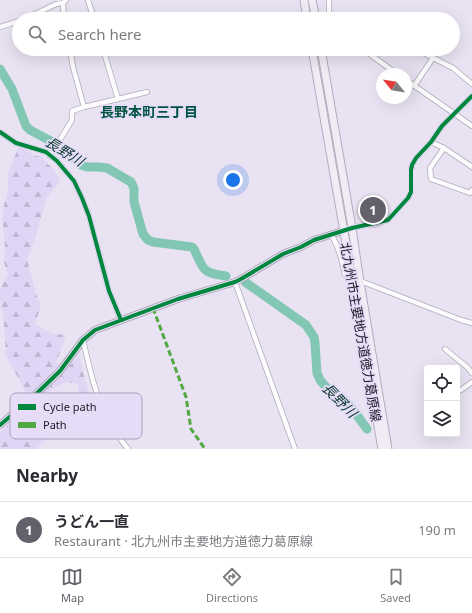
<!DOCTYPE html>
<html lang="en">
<head>
<meta charset="utf-8">
<style>
  body { margin:0; font-family:"Noto Sans","Noto Sans JP",sans-serif; background:#f7f7f7; color:#2b2b33 }
  .controls { position:absolute; right:12px; bottom:12px; display:grid; overflow:hidden; border-radius:4px; box-shadow:0 4px 16px #0002 }
  .controls button { width:36px; height:36px; display:grid; place-items:center; padding:0; border:0; border-bottom:1px solid #e1e1e2; background:#fff; color:#2b2b33; font:20px sans-serif }
  .compass { position:absolute; left:376px; top:68px; width:36px; height:36px; border-radius:50%; background:#fff; box-shadow:0 4px 16px #0002; rotate:300deg }
  .you { position:absolute; left:233px; top:180px; width:14px; height:14px; margin:-10px; border:3px solid #fff; border-radius:50%; background:#1a73e8; box-shadow:0 0 0 6px #1a73e833 }
  .badge { display:grid; place-items:center; width:26px; height:26px; border-radius:50%; background:#635f6b; color:#fff; font-size:13px; font-weight:700 }
  .pin { position:absolute; translate:-50% -50%; border:2px solid #fff; box-shadow:0 1px 4px #0006 }
  .list { margin:0; padding:0; list-style:none }
  h2 { display:flex; justify-content:space-between; align-items:center; height:52px; margin:0; padding:0 16px; font-size:17px }
  h2 small { font-size:13px; font-weight:400; color:#7c7c81 }
  .list li { display:grid; grid-template-columns:26px 1fr auto; gap:12px; align-items:center; box-sizing:border-box; height:56px; padding:0 16px; border-top:1px solid #e1e1e2 }
  .list b { display:block; font-size:15px; white-space:nowrap }
  .list p { margin:0; font-size:13px; white-space:nowrap; color:#7c7c81 }
  .list em { font-size:13px; font-style:normal; color:#7c7c81 }
  .icon { flex:none; width:22px; height:22px; fill:none; stroke:currentColor; stroke-width:2; stroke-linecap:round; stroke-linejoin:round }
  .map { position:relative; flex:none; width:472px; height:449px; overflow:hidden }
  .search { position:absolute; background:#fff; box-shadow:0 4px 16px #0002; left:12px; right:12px; top:12px; height:44px; display:flex; align-items:center; gap:10px; box-sizing:border-box; padding:0 14px; border-radius:22px; color:#7c7c81; font-size:15px }
  .sheet { height:108px; background:#fff }
  nav { display:flex; justify-content:space-around; align-items:center; box-sizing:border-box; height:56px; border-top:1px solid #e1e1e2; background:#fff; font-size:11px; color:#7c7c81 }
  nav a { display:grid; justify-items:center; gap:2px }
  nav .on { color:#635f6b }
  .map>svg:first-child { display:block }
  .forest { fill:url(#forest-firs) }
  .lines { fill:none; stroke-linecap:round; stroke-linejoin:round }
  .river { stroke:#82c6b4; stroke-width:9 }
  .minor-casing { stroke:#afabb7; stroke-width:6 }
  .tertiary-casing { stroke:#afabb7; stroke-width:8 }
  .primary-casing { stroke:#b4acc0; stroke-width:9 }
  .minor { stroke:#fcfbfd; stroke-width:4.5 }
  .tertiary { stroke:#fcfbfd; stroke-width:5.5 }
  .primary { stroke:#f0ebf5; stroke-width:7 }
  .quiet { stroke:#52a943; stroke-width:3; stroke-dasharray:6 3; stroke-linecap:butt }
  .cycleway-casing { stroke:#e6dcf8; stroke-width:6 }
  .cycleway { stroke:#00873e; stroke-width:4 }
  .labels { text-anchor:middle; dominant-baseline:central; stroke-width:3.5; stroke-linejoin:round; paint-order:stroke }
  .street-label { font-size:13px; fill:#1b1822; stroke:#e6dcf8 }
  .neighbourhood-label { font-size:14px; font-weight:bold; fill:#005540; stroke:#e6dcf8 }
  .water-label { font-size:14px; font-style:italic; fill:#0a382a; stroke:#e6dcf8 }
  .key { fill:#e6dcf8; stroke:#a9a1b8; stroke-width:1 }
  .key-label { font-size:11px; fill:#1b1822 }
</style>
</head>
<body>
<div class="map">
<svg width="472" height="449" viewBox="0 0 472 449">
  <defs>
    <pattern id="forest-firs" width="22" height="20" patternUnits="userSpaceOnUse"><rect width="22" height="20" fill="#e1d5f6"/><path d="M5 1l3.5 6h-7zM16 11l3.5 6h-7z" fill="#c0b6d3"/></pattern>
  </defs>
  <rect width="100%" height="100%" fill="#e8e2f2"/>
  <path class="forest" d="M21 146 33 155 41 157 55 171 60 182 47 197 34 241 27 259 36 294 41 305 35 324 53 334 66 335 56 363 68 367 79 356 90 399 86 406 79 407 78 384 65 382 34 399 32 408 48 413 63 414 59 426 36 449H0V432L17 418 26 392 6 356 4 322 0 298V289L8 275 4 262 5 246 2 214 8 190V174L18 148Z"/>
  <g class="lines">
    <g class="river">
      <path d="M0 69 12 89 26 126 30 130 60 146 81 165 87 167H98L107 168 131 182 134 188V202L143 234 148 240 153 242 192 247 194 249C204 270 202 273 226 276"/>
      <path d="M245 282 306 325 314 337 315 343 317 373 320 380 326 387 341 397 351 407 367 429"/>
    </g>
    <defs>
      <g id="minor">
        <path d="M88 0 94 19"/>
        <path d="M329 0V11L330 19"/>
        <path d="M63 3 64 19"/>
        <path d="M25 19 56 4 63 3 66 0"/>
        <path d="M0 27 19 21"/>
        <path d="M70 49 73 67 84 107"/>
        <path d="M103 49 118 99 147 92"/>
        <path d="M369 49 367 52 397 74"/>
        <path d="M416 49 453 68 472 84"/>
        <path d="M406 80 472 126"/>
        <path d="M414 86 433 58"/>
        <path d="M0 132 16 143 46 152 57 161 74 181 82 198 89 216 109 291 121 320"/>
        <path d="M431 142 444 148 472 167"/>
        <path d="M444 148 430 168 431 179 470 193 472 190"/>
        <path d="M50 156 72 120V111L84 107 118 99"/>
        <path d="M352 228 388 220 408 198 411 192V170L412 165 416 158 431 142 442 126 472 96"/>
        <path d="M331 234C339 247 342 260 345 275L461 320 472 323"/>
        <path d="M235 282 295 449"/>
        <path d="M83 340C89 366 95 394 107 418 113 429 120 439 128 449"/>
        <path d="M445 349 467 367 472 373"/>
        <path d="M461 390 472 382"/>
      </g>
      <path id="tertiary" d="M0 425 33 397 60 371 83 340 95 330 178 299 235 282 241 279 283 254 301 247 314 240 352 228"/>
      <g id="primary">
        <path d="M304 0 307 19"/>
        <path d="M312 0 316 19"/>
        <path d="M312 49 382 449"/>
        <path d="M321 49 352 228 360 282 388 449"/>
      </g>
    </defs>
    <use href="#minor" class="minor-casing"/>
    <use href="#tertiary" class="tertiary-casing"/>
    <use href="#primary" class="primary-casing"/>
    <use href="#minor" class="minor"/>
    <use href="#tertiary" class="tertiary"/>
    <use href="#primary" class="primary"/>
    <path class="quiet" d="M153 308 186 397 191 429 205 449"/>
    <defs>
      <g id="cycleway">
        <path d="M0 132 16 143 46 152 57 161 74 181 82 198 89 216 109 291 121 320"/>
        <path d="M0 425 33 397 60 371 83 340 95 330 178 299 235 282 241 279 283 254 301 247 314 240 352 228 388 220 408 198 411 192V170L412 165 416 158 431 142 442 126 472 96"/>
      </g>
    </defs>
    <use href="#cycleway" class="cycleway-casing"/>
    <use href="#cycleway" class="cycleway"/>
  </g>
  <g class="labels">
    <g class="street-label">
      <text transform="translate(361 332) rotate(80)">北九州市主要地方道徳力葛原線</text>
    </g>
    <g class="neighbourhood-label">
      <text x="149" y="111">長野本町三丁目</text>
    </g>
    <g class="water-label">
      <text transform="translate(65 151) rotate(32)">長野川</text>
      <text transform="translate(340 400) rotate(45)">長野川</text>
    </g>
  </g>
  <rect x="10" y="393" width="132" height="46" rx="6" class="key"/>
  <rect x="18" y="404" width="18" height="6" fill="#00873e"/>
  <rect x="18" y="422" width="18" height="6" fill="#52a943"/>
  <g class="key-label">
    <text x="43" y="411">Cycle path</text>
    <text x="43" y="429">Path</text>
  </g>
</svg>
<div class="controls">
<button><svg class="icon" aria-label="locate" viewBox="0 0 24 24"><circle cx="12" cy="12" r="6"/><path d="M12 2v4M12 18v4M2 12h4M18 12h4"/></svg></button>
<button><svg class="icon" aria-label="layers" viewBox="0 0 24 24"><path d="M12 4l9 5-9 5-9-5zM3 14l9 5 9-5"/></svg></button>
</div>
<svg class="compass" viewBox="-18 -18 36 36"><path d="M0-13l5 13h-10z" fill="#e53935"/><path d="M0 13l5-13h-10z" fill="#7c7c81"/></svg>
<div class="you"></div>
<div class="pin badge" style="left:373px;top:210px">1</div>
<div class="search"><svg class="icon" aria-label="search" viewBox="0 0 24 24"><circle cx="10" cy="10" r="6"/><path d="M15 15l6 6"/></svg>Search here</div>
</div>
<section class="sheet">
<h2>Nearby<small></small></h2>
<ul class="list">
<li><span class="badge">1</span><div><b>うどん一直</b><p>Restaurant · 北九州市主要地方道徳力葛原線</p></div><em>190 m</em></li>
</ul>
</section>
<nav>
<a class="on"><svg class="icon" aria-label="map" viewBox="0 0 24 24"><path d="M3 6l6-2 6 2 6-2v14l-6 2-6-2-6 2zM9 4v14M15 6v14"/></svg>Map</a>
<a><svg class="icon" aria-label="directions" viewBox="0 0 24 24"><path d="M12 3l9 9-9 9-9-9zM9 14v-3h6M13 9l2 2-2 2"/></svg>Directions</a>
<a><svg class="icon" aria-label="saved" viewBox="0 0 24 24"><path d="M7 4h10v16l-5-4-5 4z"/></svg>Saved</a>
</nav>
</body>
</html>
